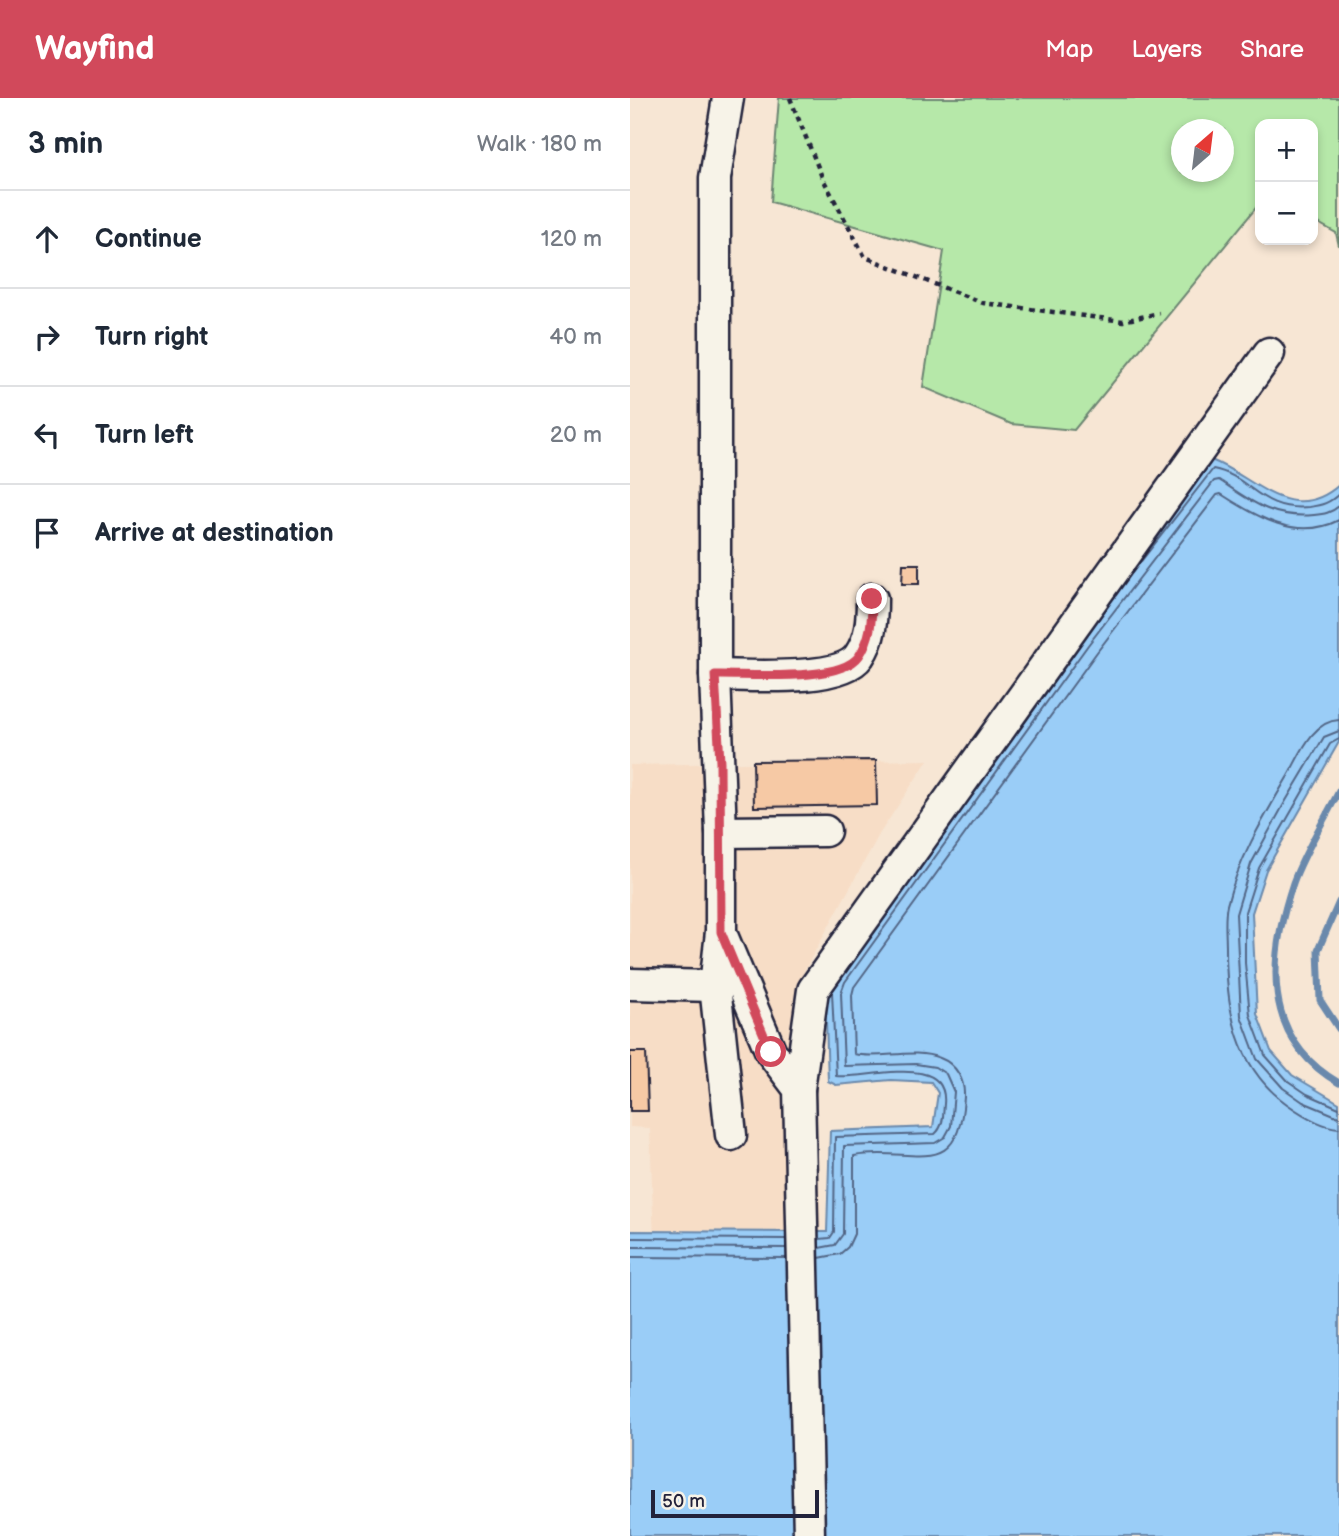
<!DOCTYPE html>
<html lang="en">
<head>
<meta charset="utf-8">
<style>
  body { margin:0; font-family:"Balsamiq Sans",sans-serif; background:#f2f2f3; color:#1f2937 }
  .controls { position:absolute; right:21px; top:21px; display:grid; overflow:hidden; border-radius:14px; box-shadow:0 4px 10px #0003 }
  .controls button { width:63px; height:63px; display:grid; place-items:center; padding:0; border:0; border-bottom:2px solid #e0e1e3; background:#fff; color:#1f2937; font:35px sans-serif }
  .compass { position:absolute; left:541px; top:21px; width:63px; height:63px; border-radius:50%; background:#fff; box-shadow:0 4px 10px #0003; rotate:28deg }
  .scale { position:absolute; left:21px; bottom:18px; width:168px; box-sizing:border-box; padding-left:7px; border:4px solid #22223b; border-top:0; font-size:19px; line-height:24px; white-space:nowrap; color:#22223b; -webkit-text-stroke:5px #f7f3e8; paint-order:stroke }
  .stop { position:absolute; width:21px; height:21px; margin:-16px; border:5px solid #d1495b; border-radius:50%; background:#fff }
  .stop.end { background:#d1495b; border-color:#fff; box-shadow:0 2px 7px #0008 }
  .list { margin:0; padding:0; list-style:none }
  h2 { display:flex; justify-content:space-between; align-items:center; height:91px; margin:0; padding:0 28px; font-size:30px }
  h2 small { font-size:23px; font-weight:400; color:#747a83 }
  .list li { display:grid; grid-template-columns:46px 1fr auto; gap:21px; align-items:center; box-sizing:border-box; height:98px; padding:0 28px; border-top:2px solid #e0e1e3 }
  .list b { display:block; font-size:26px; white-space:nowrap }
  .list em { font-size:23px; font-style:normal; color:#747a83 }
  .icon { flex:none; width:38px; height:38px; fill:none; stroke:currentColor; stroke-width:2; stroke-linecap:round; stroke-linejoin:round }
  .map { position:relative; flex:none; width:709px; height:1438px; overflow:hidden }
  header { display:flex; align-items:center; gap:42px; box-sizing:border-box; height:98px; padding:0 35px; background:#d1495b; color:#fff }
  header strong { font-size:33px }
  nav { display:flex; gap:38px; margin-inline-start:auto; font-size:24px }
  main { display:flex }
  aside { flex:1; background:#fff }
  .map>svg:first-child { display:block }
  .built { fill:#f7ddc6 }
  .green { fill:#b6e8a9; stroke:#6c8572; stroke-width:2; fill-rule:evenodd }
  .water { fill:#9acdf7; stroke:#6a89ac; stroke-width:2 }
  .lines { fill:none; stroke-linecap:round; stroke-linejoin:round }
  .shore { stroke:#526686; stroke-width:2 }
  .stream { stroke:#6a89ac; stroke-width:7 }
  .building { fill:#f6c9a5; stroke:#22223b; stroke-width:2 }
  .minor-casing { stroke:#22223b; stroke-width:35 }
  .path { stroke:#22223b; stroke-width:4.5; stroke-dasharray:5 5; stroke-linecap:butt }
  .minor { stroke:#f7f3e8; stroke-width:30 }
  .route { stroke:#d1495b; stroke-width:9 }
</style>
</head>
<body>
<header>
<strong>Wayfind</strong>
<nav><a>Map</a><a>Layers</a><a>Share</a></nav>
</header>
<main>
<aside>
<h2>3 min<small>Walk · 180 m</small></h2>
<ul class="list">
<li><svg class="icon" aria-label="ahead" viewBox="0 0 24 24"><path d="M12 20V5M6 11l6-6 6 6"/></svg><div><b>Continue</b></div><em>120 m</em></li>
<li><svg class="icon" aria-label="right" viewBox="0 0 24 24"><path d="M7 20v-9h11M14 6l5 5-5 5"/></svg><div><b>Turn right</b></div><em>40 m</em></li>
<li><svg class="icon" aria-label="left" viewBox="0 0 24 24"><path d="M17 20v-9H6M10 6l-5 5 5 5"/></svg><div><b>Turn left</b></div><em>20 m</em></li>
<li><svg class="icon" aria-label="arrive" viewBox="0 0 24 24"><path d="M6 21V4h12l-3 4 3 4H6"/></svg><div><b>Arrive at destination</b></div></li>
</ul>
</aside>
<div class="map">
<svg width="709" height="1438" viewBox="0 0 709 1438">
  <rect width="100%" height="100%" fill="#f7e6d4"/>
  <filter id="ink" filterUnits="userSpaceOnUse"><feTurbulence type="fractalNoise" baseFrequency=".0143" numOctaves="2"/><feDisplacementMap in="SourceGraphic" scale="14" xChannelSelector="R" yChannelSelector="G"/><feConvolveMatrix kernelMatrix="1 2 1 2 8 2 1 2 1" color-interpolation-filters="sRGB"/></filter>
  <g filter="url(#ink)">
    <path class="built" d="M298 662 250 735 173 875 190 1104 197 1438H34L20 1030 0 1029V667Z"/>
    <path class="green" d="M149 0H709V148L706 135 683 122V26H630V105L444 332 381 326 293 289 314 153 141 104ZM552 32H594V74H552Z"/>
    <path class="water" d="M581 362C625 379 661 429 709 387V644L636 772 622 815 627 916 641 953 662 977 709 1005V1438H0V1133L197 1134 200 1033 303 1029 308 995 301 984 261 982 206 987 198 983 195 892 538 415Z"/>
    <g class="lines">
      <g class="shore">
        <path d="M502 475 583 371C621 378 629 414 679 409 693 407 699 405 709 396"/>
        <path d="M709 622C682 623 670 657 658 678 634 719 609 760 597 807 594 820 596 836 596 850 596 909 605 969 657 1006 671 1016 691 1029 709 1030"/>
        <path d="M709 633 694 639 654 706 621 766 606 816 611 918 627 961 653 990 673 1004 709 1019"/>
        <path d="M709 641 700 646 629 770 615 814V865L620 917 635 957 658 983 677 996 709 1010"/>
        <path d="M0 1140 156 1141"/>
        <path d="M189 1141 200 1140 204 1134 205 1039 305 1036C314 1028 313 1017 314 1006 319 953 236 982 206 978L202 894"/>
        <path d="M0 1149 156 1150"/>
        <path d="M189 1150 205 1147 213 1136 214 1048 305 1045 315 1039 321 1028 324 994 316 976 305 969 286 966 214 968 211 895 215 884 458 547 584 383 589 382C622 404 642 421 684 417 694 416 701 415 709 408"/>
        <path d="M0 1159 156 1160"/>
        <path d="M189 1160 210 1156 218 1149 224 1136V1058C282 1047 329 1086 334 999 335 982 326 966 310 960 283 949 251 962 224 956L222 897 224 889 467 554 587 397 591 396C625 418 667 444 709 422"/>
      </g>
      <g class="stream">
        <path d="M709 693C694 723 674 754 663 785 638 860 631 940 709 985"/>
        <path d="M709 804 688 852 690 902 709 931"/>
      </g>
    </g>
    <g class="building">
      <path d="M273 466H289V486H272Z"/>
      <path d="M246 662 247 707 124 709 123 663Z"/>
      <path d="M0 954H16L18 1013H0Z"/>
    </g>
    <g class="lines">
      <defs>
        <g id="minor">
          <path d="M98 0 85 80V577L91 734V834L85 888 101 1037"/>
          <path d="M85 577C117 577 210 585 229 558 241 540 242 522 242 501"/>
          <path d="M91 734 195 733"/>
          <path d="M91 835 141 954 169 991 179 1438"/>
          <path d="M0 886 85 888"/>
          <path d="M169 991 183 892 639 255"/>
        </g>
      </defs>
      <use href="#minor" class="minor-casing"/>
      <path class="path" d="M160 0 192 79 235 159 353 205 493 223 529 215"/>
      <use href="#minor" class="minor"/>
    </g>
  </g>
  <g class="lines" filter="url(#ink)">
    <path class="route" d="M141 954 91 834 90 664 85 577C117 576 210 585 229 558 241 540 242 522 242 501"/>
  </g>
</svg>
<div class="controls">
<button>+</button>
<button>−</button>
</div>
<svg class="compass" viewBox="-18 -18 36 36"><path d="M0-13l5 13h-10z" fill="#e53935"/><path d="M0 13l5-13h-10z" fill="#747a83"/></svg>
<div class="scale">50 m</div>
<div class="stop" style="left:141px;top:954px"></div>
<div class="stop end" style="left:242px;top:501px"></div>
</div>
</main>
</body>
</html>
